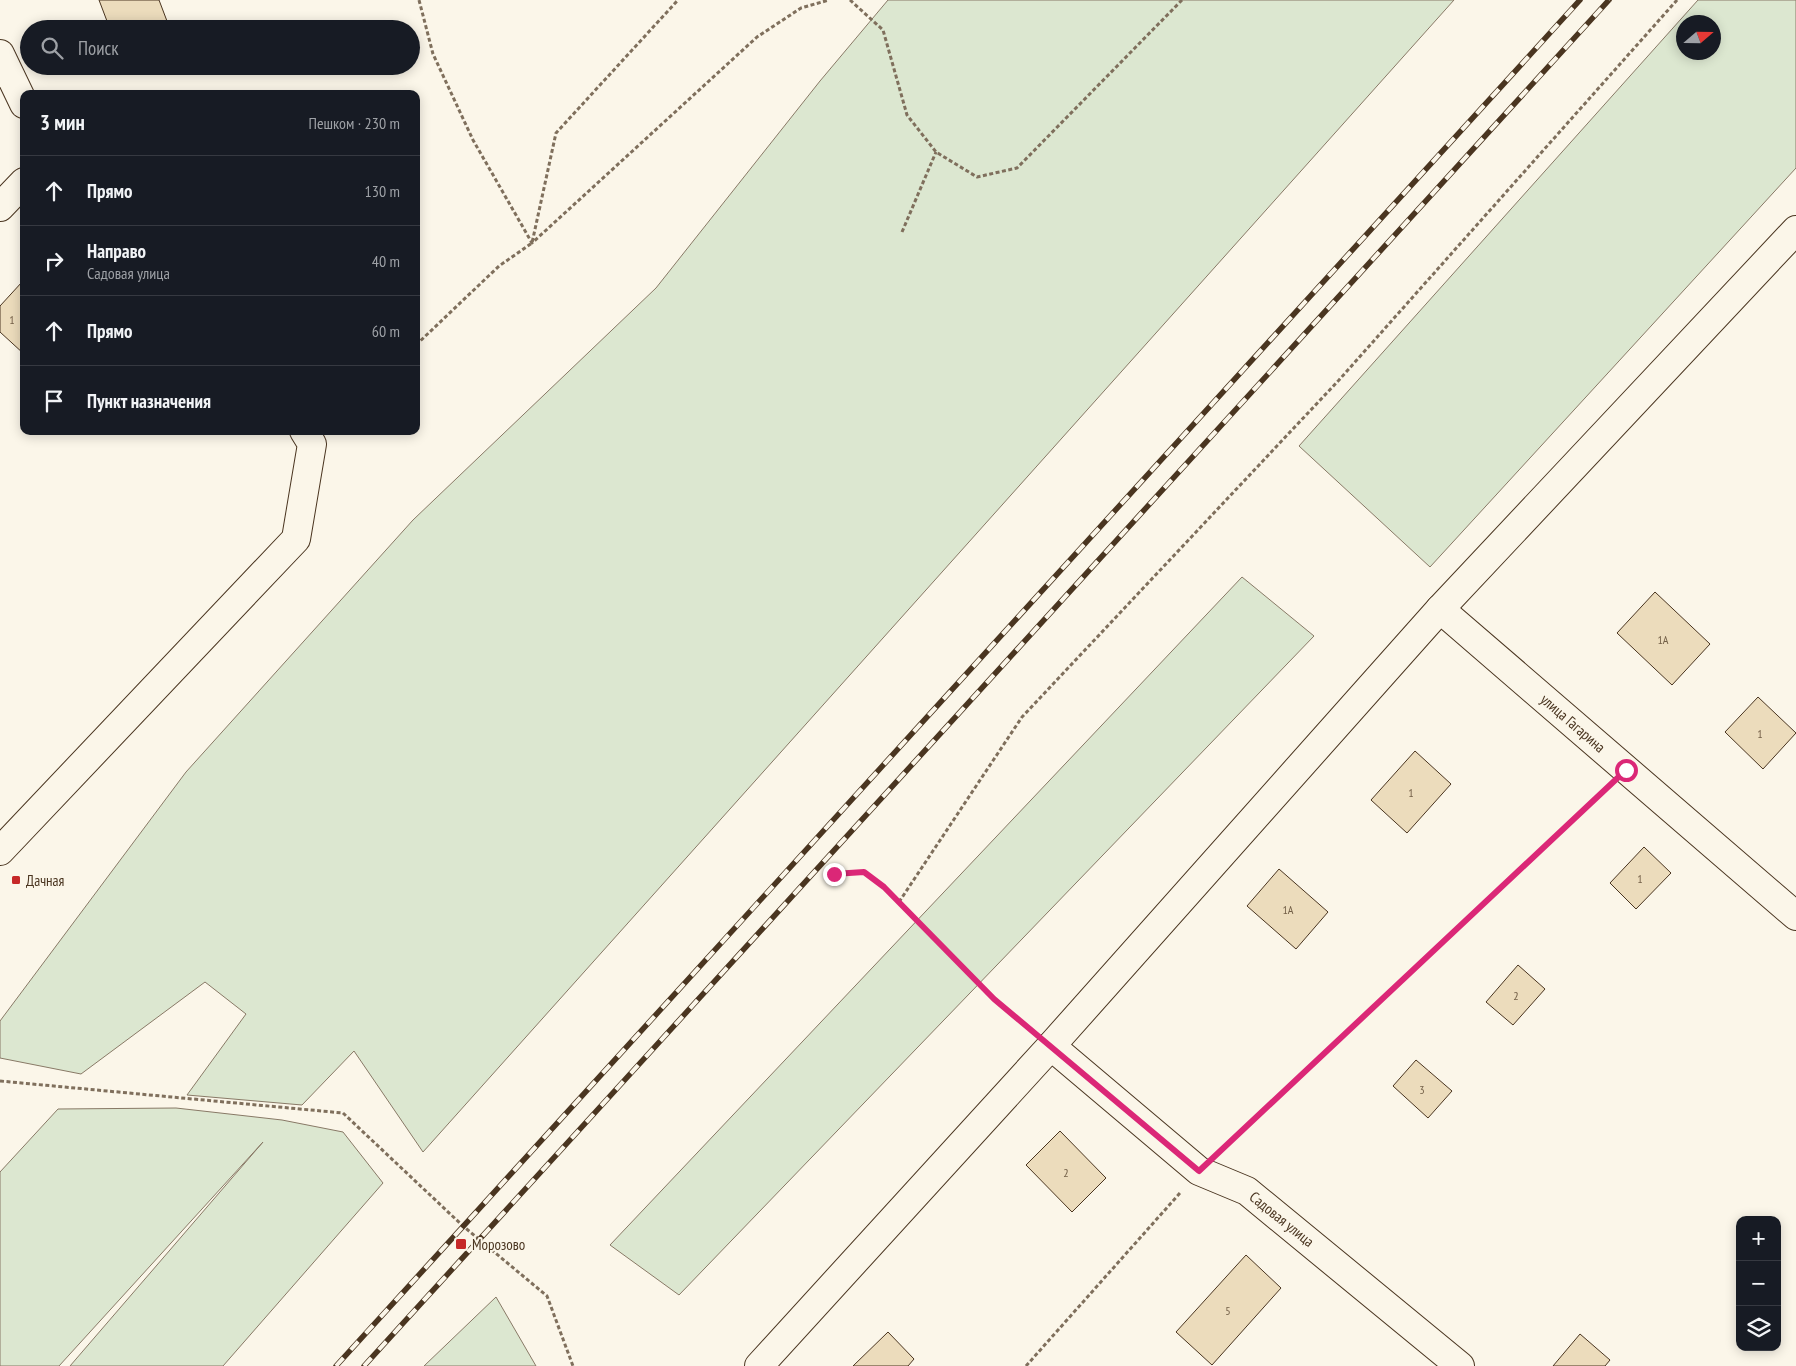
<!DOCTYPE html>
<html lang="ru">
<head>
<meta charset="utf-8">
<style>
  body { margin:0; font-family:"PT Sans Narrow",sans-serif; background:#20242c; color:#f1f3f6 }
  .controls { position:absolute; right:15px; bottom:15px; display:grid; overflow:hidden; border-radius:10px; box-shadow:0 2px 12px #0003 }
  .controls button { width:45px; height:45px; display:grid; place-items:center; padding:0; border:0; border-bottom:1px solid #363941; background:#171b24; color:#f1f3f6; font:25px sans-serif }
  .compass { position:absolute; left:1676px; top:15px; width:45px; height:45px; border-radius:50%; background:#171b24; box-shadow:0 2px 12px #0003; rotate:70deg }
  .stop { position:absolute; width:15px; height:15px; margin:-11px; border:4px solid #db2777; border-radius:50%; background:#fff }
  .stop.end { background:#db2777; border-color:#fff; box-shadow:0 1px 5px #0008 }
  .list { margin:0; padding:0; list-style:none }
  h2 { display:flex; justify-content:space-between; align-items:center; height:65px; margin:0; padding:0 20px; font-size:21px }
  h2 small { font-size:16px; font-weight:400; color:#9ea1a6 }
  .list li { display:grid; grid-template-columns:32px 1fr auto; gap:15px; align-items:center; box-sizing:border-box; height:70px; padding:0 20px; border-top:1px solid #363941 }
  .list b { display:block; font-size:19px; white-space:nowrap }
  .list p { margin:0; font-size:16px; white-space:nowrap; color:#9ea1a6 }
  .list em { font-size:16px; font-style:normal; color:#9ea1a6 }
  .icon { flex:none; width:28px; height:28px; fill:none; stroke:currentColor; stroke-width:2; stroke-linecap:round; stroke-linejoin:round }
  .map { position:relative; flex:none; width:1796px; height:1366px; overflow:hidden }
  .search { position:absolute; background:#171b24; box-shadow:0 2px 12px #0003; left:20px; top:20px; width:400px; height:55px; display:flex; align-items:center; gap:12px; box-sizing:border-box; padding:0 18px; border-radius:28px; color:#9ea1a6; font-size:19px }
  .panel { position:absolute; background:#171b24; box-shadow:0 2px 12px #0003; left:20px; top:90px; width:400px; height:345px; border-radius:10px }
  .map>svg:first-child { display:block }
  .green { fill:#dce7d0; stroke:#887966; fill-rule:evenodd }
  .building { fill:#ecdcbc; stroke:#4a3520 }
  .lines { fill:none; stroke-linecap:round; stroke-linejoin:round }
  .street-casing { stroke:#4a3520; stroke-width:30 }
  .secondary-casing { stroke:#4a3520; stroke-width:30 }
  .path { stroke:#7f6f5c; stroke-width:3; stroke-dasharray:4 2.5; stroke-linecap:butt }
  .street { stroke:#fbf6e9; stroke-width:28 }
  .secondary { stroke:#fbf6e9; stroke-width:28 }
  .rail-casing { stroke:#4a3520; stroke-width:5.5 }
  .rail { stroke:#fbf6e9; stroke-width:4; stroke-dasharray:11; stroke-linecap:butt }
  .route { stroke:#db2777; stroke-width:6 }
  .poi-dot { fill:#c62828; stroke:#fbf6e9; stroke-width:2 }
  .labels { text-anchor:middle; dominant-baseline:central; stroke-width:4; stroke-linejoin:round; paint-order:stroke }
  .number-label { font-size:12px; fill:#725f47 }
  .street-label { font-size:15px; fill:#4a3520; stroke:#fbf6e9 }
  .poi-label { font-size:15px; fill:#4a3520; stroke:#fbf6e9; text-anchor:start }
</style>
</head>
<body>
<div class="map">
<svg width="1796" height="1366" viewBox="0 0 1796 1366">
  <rect width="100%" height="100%" fill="#fbf6e9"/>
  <g class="green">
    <path d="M888 0H1454L423 1152 354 1051 302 1105 187 1095 246 1014 205 982 81 1074 0 1058V1021L186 772 413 520 656 288 820 81Z"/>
    <path d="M1698 0H1796V168L1430 567 1299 446ZM1684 22H1714V52H1684Z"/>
    <path d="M1242 577 1314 636 679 1295 610 1245Z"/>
    <path d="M176 1108 282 1120 343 1132 383 1183 223 1366H70L263 1142 59 1366H0V1172L58 1109Z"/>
    <path d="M496 1297 536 1366H424Z"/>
  </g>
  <g class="building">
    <path d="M99 0H159L170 29H110Z"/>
    <path d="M22 282 24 283V354L0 332V306Z"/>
    <path d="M1655 592 1710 644 1672 685 1617 633Z"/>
    <path d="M1758 697 1796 733 1763 769 1725 732Z"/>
    <path d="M1415 751 1451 784 1407 833 1371 800Z"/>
    <path d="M1644 847 1671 873 1636 909 1610 883Z"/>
    <path d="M1279 869 1328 912 1296 949 1247 906Z"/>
    <path d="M1518 965 1545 989 1513 1025 1486 1002Z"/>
    <path d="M1416 1060 1452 1091 1428 1118 1393 1086Z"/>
    <path d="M1060 1131 1106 1178 1072 1212 1026 1165Z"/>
    <path d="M1246 1255 1281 1288 1212 1365 1176 1332Z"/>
    <path d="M888 1332 914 1359 908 1366H853Z"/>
    <path d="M1580 1334 1610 1360 1605 1366H1553Z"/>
  </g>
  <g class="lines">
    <defs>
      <g id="street">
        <path d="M0 207 24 182"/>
        <path d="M1440 609 1796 916"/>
        <path d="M1051 1046 1199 1171 1247 1191 1460 1366"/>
        <path d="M759 1366 1051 1046 1440 609 1796 230"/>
      </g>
      <g id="secondary">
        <path d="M0 54 24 104"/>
        <path d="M0 851 296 539 312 444 304 431"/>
      </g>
    </defs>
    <use href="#street" class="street-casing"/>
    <use href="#secondary" class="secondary-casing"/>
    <g class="path">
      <path d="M419 0 433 54 473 140 532 243 757 37 801 8 829 0"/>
      <path d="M850 0 883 30 907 115 936 152 977 177 1017 168 1182 0"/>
      <path d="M902 232 936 152"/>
      <path d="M416 345 499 266 532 243 556 133 678 0"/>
      <path d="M834 874 864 872 884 887 994 999 1029 1028"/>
      <path d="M899 902 1022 717 1339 380 1677 0"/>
      <path d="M0 1081 343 1113 463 1226 547 1296 573 1366"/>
      <path d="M1223 1149 1604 790"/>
      <path d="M1026 1366 1180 1193"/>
    </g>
    <use href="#street" class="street"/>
    <use href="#secondary" class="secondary"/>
    <defs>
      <g id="rail">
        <path d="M336 1366 1580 0"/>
        <path d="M364 1366 1609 0"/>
      </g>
    </defs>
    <use href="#rail" class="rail-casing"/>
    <use href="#rail" class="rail"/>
  </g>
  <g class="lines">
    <path class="route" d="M834 874 864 872 884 887 994 999 1199 1171 1626 770"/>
  </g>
  <g class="poi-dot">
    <rect x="11" y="875" width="10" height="10" rx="2.5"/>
    <rect x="455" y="1238" width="12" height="12" rx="2.5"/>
  </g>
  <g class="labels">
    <g class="number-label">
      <text x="12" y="319">1</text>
      <text x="1663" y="639">1А</text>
      <text x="1760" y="733">1</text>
      <text x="1411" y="792">1</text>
      <text x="1640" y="878">1</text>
      <text x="1288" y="909">1А</text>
      <text x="1516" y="995">2</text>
      <text x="1422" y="1089">3</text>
      <text x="1066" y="1172">2</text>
      <text x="1228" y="1310">5</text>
    </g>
    <g class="street-label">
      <text transform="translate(1573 723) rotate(41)">улица Гагарина</text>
      <text transform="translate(1282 1219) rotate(39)">Садовая улица</text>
    </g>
    <g class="poi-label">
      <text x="26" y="880">Дачная</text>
      <text x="472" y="1244">Морозово</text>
    </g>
  </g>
</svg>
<div class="controls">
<button>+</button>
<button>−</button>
<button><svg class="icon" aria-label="layers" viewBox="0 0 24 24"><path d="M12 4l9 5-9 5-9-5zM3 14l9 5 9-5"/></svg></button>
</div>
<svg class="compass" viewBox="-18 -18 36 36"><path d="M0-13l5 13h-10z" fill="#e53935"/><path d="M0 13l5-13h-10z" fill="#9ea1a6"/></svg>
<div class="stop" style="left:1626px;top:770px"></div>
<div class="stop end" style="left:834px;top:874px"></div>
<div class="search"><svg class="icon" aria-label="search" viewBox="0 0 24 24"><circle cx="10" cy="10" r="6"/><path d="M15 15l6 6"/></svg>Поиск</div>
<section class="panel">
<h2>3 мин<small>Пешком · 230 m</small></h2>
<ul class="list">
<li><svg class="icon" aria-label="ahead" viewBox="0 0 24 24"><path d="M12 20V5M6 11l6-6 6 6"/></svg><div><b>Прямо</b></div><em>130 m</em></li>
<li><svg class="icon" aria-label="right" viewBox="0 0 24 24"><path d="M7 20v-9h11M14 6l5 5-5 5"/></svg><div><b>Направо</b><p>Садовая улица</p></div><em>40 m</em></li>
<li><svg class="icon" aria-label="ahead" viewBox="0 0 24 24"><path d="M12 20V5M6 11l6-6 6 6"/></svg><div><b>Прямо</b></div><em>60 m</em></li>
<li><svg class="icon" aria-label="arrive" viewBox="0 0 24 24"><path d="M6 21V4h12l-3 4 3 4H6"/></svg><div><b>Пункт назначения</b></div></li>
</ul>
</section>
</div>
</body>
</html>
